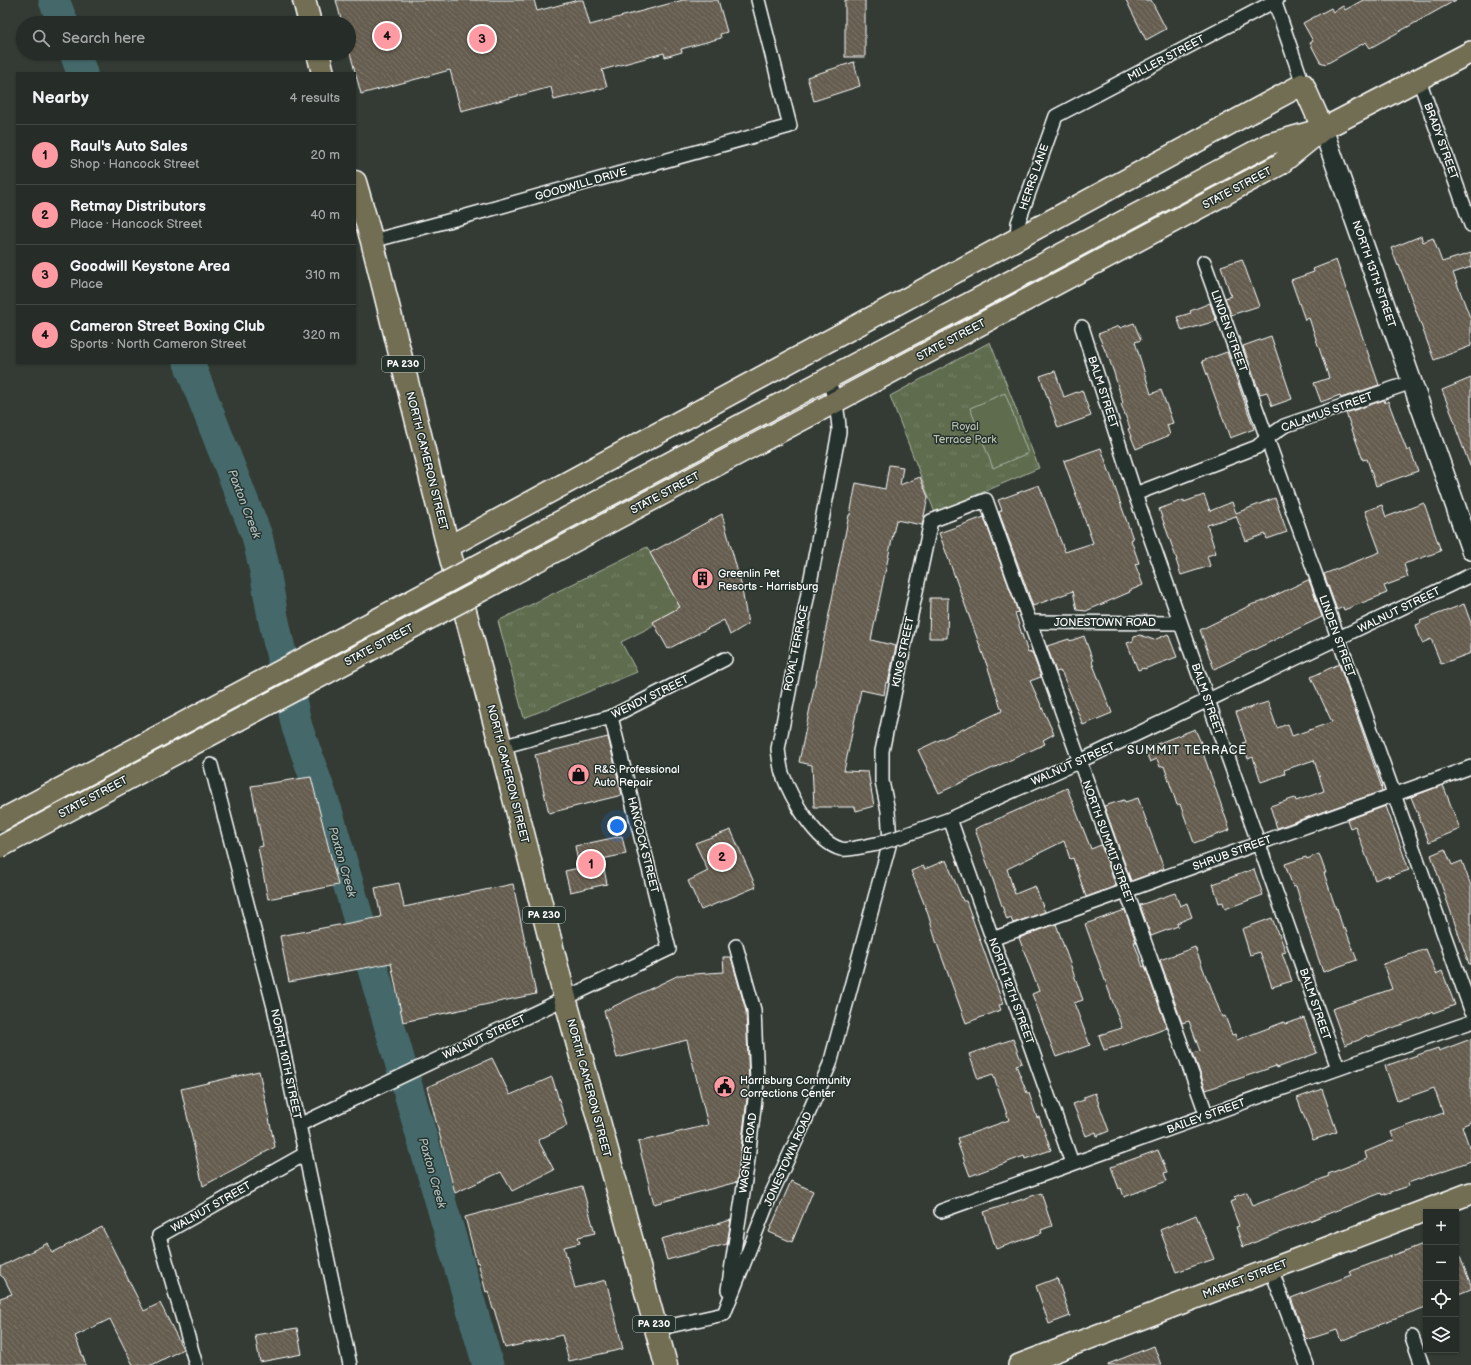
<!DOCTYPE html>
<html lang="en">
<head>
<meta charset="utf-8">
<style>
  body { margin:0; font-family:"Balsamiq Sans",sans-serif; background:#323833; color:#f1f3f6 }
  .controls { position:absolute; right:12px; bottom:12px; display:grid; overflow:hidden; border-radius:0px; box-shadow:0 1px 3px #0004 }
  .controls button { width:36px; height:36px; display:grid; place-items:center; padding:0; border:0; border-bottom:1px solid #424844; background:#262c27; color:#f1f3f6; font:20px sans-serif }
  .you { position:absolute; left:617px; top:826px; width:14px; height:14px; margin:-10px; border:3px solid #fff; border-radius:50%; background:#1a73e8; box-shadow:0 0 0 6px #1a73e833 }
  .badge { display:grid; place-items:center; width:26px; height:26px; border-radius:50%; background:#ff9aa2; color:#111; font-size:13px; font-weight:700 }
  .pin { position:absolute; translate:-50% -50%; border:2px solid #fff; box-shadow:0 1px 4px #0006 }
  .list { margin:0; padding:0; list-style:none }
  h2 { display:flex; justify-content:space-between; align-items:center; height:52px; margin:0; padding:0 16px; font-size:17px }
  h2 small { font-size:13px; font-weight:400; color:#a4a7a7 }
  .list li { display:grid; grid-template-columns:26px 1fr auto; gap:12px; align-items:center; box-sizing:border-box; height:60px; padding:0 16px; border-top:1px solid #424844 }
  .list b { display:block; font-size:15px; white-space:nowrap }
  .list p { margin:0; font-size:13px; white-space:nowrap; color:#a4a7a7 }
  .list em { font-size:13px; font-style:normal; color:#a4a7a7 }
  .icon { flex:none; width:22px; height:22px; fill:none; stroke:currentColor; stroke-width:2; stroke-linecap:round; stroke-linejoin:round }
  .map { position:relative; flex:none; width:1471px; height:1365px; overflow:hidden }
  .search { position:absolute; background:#262c27; box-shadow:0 1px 3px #0004; left:16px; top:16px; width:340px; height:44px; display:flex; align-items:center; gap:10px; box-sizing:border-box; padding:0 14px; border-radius:22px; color:#a4a7a7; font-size:15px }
  .panel { position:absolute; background:#262c27; box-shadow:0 1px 3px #0004; left:16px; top:72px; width:340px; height:292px; border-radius:0px }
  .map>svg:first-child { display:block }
  .park { fill:url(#park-tufts); stroke:#aeb6a6 }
  .garden { fill:#5e6c4e; stroke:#aeb6a6 }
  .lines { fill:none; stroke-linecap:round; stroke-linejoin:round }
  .river { stroke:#44696a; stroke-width:31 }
  .building { fill:url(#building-back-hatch); stroke:#fff }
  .street-casing { stroke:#fff; stroke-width:16 }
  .secondary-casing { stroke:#fff; stroke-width:22 }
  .primary-casing { stroke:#fff; stroke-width:24 }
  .highway-casing { stroke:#fff; stroke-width:25 }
  .street { stroke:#26332d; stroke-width:13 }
  .secondary { stroke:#26332d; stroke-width:19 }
  .primary { stroke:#726e52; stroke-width:21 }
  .highway { stroke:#726e52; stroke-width:22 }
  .street-bridge-casing { stroke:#fff; stroke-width:16; stroke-linecap:butt }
  .primary-bridge-casing { stroke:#fff; stroke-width:24; stroke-linecap:butt }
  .street-bridge { stroke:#26332d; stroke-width:13 }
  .primary-bridge { stroke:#726e52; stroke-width:21 }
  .labels { text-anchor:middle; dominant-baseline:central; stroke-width:3; stroke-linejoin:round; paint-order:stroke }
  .shield { fill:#26332d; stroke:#bec2c0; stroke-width:1 }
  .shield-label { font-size:10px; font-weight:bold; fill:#fff }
  .street-label { font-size:11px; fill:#fff; stroke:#26332d }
  .park-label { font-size:11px; fill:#b7bdaf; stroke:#26332d }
  .poi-label { font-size:11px; fill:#fff; stroke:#26332d; text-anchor:start }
  .water-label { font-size:12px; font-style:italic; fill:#abbcbc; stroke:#26332d }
  .neighbourhood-label { font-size:12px; letter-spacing:1px; fill:#fff; stroke:#26332d }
</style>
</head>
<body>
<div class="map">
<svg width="1471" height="1365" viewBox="0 0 1471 1365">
  <defs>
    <pattern id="park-tufts" width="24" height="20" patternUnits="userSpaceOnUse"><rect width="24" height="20" fill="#5e6c4e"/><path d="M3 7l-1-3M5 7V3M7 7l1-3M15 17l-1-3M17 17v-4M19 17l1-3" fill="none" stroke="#768269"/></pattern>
    <pattern id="building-back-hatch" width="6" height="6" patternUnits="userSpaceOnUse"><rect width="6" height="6" fill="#655d4f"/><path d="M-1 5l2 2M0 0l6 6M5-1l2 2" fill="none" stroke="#7c7569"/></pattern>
  </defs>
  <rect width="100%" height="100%" fill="#333b34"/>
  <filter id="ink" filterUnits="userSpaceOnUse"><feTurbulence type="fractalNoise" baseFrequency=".025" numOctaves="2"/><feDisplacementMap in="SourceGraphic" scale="8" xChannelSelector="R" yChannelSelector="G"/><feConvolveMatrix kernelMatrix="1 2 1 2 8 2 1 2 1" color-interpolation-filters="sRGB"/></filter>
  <g filter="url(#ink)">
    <g class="park">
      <path d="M990 342 1039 468 935 513 890 396Z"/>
      <path d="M647 547 680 607 653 622 655 625 621 642 637 672 524 718 498 621Z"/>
    </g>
    <path class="garden" d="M1005 393 1028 453 993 468 970 408Z"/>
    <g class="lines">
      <g class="river">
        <path d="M54 0 63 23"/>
        <path d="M75 53 82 73"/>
        <path d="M189 363 257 536 265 571 273 617 297 727 328 814 488 1365"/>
      </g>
    </g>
    <g class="building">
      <path d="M336 0H534L537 11 578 0H583L590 25 683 0H718L727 32 720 34 721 38 681 49 682 52 665 57 664 53 602 70 607 87 554 100 551 87 461 111 450 70 361 94 349 49V23H342Z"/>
      <rect x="845" y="0" width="20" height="57"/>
      <path d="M1126 0H1151L1166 29 1146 40Z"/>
      <path d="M1363 0H1456L1370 48 1366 42 1326 64 1320 62 1310 43 1313 41 1303 23 1331 8 1333 12 1343 6 1345 10Z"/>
      <path d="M854 62 860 86 814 101 807 77Z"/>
      <path d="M1421 236 1423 242 1433 238 1442 262 1471 253V267L1453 273 1471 320V346L1434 360 1399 265 1398 266 1391 248Z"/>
      <path d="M1242 259 1259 306 1231 315 1225 298 1231 296 1221 266Z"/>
      <path d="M1336 260 1379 385 1341 398 1340 395 1321 402 1314 383 1329 378 1309 318 1305 320 1291 280 1314 272 1313 269Z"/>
      <path d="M1210 303 1216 321 1182 331 1177 317 1191 313 1190 311Z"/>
      <path d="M1134 323 1141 340 1135 342 1151 394 1161 390 1173 423 1167 425 1170 435 1136 449 1128 429 1130 428 1121 404 1123 403 1114 373 1107 353H1106L1098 334 1119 326 1120 328Z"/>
      <path d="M1271 336 1292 399 1272 406 1267 392 1260 394 1243 346Z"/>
      <path d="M1227 352 1254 429 1230 438 1202 361Z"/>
      <path d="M1055 371 1064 397 1082 390 1091 416 1058 428 1040 376Z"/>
      <path d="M1471 378V466H1470L1455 426 1456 425 1442 390Z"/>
      <path d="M1384 400 1385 403 1388 401 1407 451 1410 449 1418 471 1376 486 1367 459 1363 460 1346 413Z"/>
      <path d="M1101 448 1133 539 1131 540 1139 563 1135 564 1143 585 1129 591 1130 592 1086 611 1077 610 1073 591 1033 606 999 512 1002 510 998 500 1039 485 1065 552 1093 543 1064 461Z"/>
      <path d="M889 465 903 467 900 485 920 477 928 497 922 525 896 520 871 640 896 646 888 683 886 682 884 695 861 690 844 771 868 772 874 806 856 811 855 807H814L812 765 799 762 849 515H850L856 483 885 489Z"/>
      <path d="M1204 495 1210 511 1232 502 1236 513 1275 498 1287 532 1267 539 1265 534 1246 541 1236 516 1207 525 1216 553 1207 556 1210 566 1181 575 1176 560H1177L1159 509 1184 500V502Z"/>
      <path d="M1424 503 1441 551 1404 564 1408 577 1384 586 1387 593 1344 610 1343 607 1337 610 1324 574 1380 552 1365 511 1382 505 1386 517Z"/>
      <path d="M722 514 741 584 748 624 730 635 724 620 668 649 653 622 680 607 650 553Z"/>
      <path d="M984 517 1018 612 1015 613 1028 653 1032 652 1041 677 1030 681 1054 734 1043 740 1045 744 939 793 918 750 1002 711 989 671 939 533Z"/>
      <path d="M1308 580H1309L1322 617 1214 669 1200 630 1253 604 1261 602Z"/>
      <path d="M930 598H948L947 638H929Z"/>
      <path d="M1464 604 1471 623V653L1441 664 1431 639 1422 643 1416 625 1421 623 1420 621Z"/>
      <path d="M1168 634 1177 657 1144 669V668L1138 670 1127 643 1133 641 1134 637 1140 635 1154 640Z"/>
      <path d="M1084 636 1093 661 1092 662 1112 713 1083 725 1062 673H1061L1060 671 1056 672 1047 646 1069 639 1070 641Z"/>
      <path d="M1339 664 1382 788H1381L1382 791 1277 828 1270 806 1295 798 1296 801 1324 791 1314 760 1284 770 1285 774 1261 782 1253 757 1248 759 1243 743 1246 742 1236 712 1268 702 1277 728 1288 724 1292 736 1332 722 1311 677Z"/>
      <path d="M1195 729 1205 752 1203 753 1230 830 1194 843 1180 804 1177 805 1164 766 1160 767 1157 759 1150 762 1144 749Z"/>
      <path d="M608 737 622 795 549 813 535 755Z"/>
      <path d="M311 777 338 885 268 899 258 847 263 846 251 786Z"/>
      <path d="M1443 785 1460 829 1429 842 1411 797Z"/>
      <path d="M1067 788 1091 849 1101 845 1116 886 1086 897 1073 858 1070 859 1064 841 1007 869 1015 894 1035 886 1045 912 1013 923 1011 918 1007 920 975 829Z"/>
      <path d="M1138 798 1164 869 1131 881 1104 806 1124 800 1125 802Z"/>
      <path d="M1386 806 1409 870 1388 877V875L1375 880 1355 826 1350 828 1347 820Z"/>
      <path d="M731 830 756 887 701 910 688 881 708 871 695 843Z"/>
      <path d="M622 836 626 854 602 859 607 884 570 892 565 871 579 868 575 846Z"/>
      <path d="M1445 849 1452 865 1462 861 1471 886V964H1469L1431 855Z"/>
      <path d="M1319 854 1326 873H1324L1336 909 1337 908 1343 929 1345 928 1357 960 1323 972 1312 940 1296 886 1293 887 1285 864 1306 857 1307 859Z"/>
      <path d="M946 860 963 901H966L1003 1004 999 1005 1001 1010 966 1023 936 941 927 911 911 871 923 866 925 869Z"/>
      <path d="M1254 869 1263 895 1225 909 1223 902 1219 903 1213 884Z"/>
      <path d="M399 883 404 907 513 884 536 994 403 1022 391 963 289 982 280 936 381 917 375 888Z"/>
      <path d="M1175 893 1180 906 1187 903 1192 917 1177 923 1178 926 1151 936 1140 905Z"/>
      <path d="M1125 910 1136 942H1134L1143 967 1145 966 1167 1028 1122 1045 1104 1050 1099 1035 1122 1028 1085 924Z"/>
      <path d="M1272 918 1278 934H1279L1286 952 1282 953 1292 981 1272 987 1260 952 1250 955 1242 929Z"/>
      <path d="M1056 924 1083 1000 1074 1003 1090 1045 1056 1057 1032 994 1039 991 1019 938Z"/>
      <path d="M1195 947 1208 982H1209L1222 1017 1225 1016 1232 1035 1235 1034 1237 1040 1284 1022 1285 1024 1304 1018 1317 1053 1277 1068 1276 1066 1206 1090 1193 1053 1200 1051 1189 1021 1182 1023 1160 960Z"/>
      <path d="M1426 949 1436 974 1442 971 1455 1005 1433 1013 1432 1011 1422 1017 1368 1037 1367 1035 1359 1040 1345 1045 1332 1009 1392 989 1383 964Z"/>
      <path d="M723 957H731L746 1011 749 1082 737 1182 654 1204 638 1142 708 1125 687 1040 617 1058 604 1011 679 975 724 972Z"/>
      <path d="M1013 1039 1022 1063 1016 1065 1027 1093H1029L1037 1118 1039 1117 1051 1150 1025 1159 1024 1156 970 1176 958 1144H960L958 1138 1009 1120 993 1074 978 1079 969 1054Z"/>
      <path d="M1471 1039V1122L1462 1126 1471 1152V1161L1419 1179 1408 1183 1409 1186 1382 1195 1381 1193 1243 1247 1236 1227 1239 1226 1230 1202 1236 1200 1234 1197 1247 1192 1252 1206 1302 1187 1329 1176 1328 1174 1367 1159 1365 1152 1394 1140 1391 1132 1443 1113 1434 1088 1397 1101 1385 1066 1438 1048 1439 1051Z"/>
      <path d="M492 1058 510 1095 552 1077 567 1126 538 1140 554 1170 512 1191 501 1172 455 1193 427 1087Z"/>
      <path d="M259 1071 275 1147 203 1186 181 1089Z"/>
      <path d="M1322 1089 1337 1132 1313 1140 1297 1098Z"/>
      <path d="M1095 1093 1109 1131 1097 1136 1096 1132 1086 1136 1073 1104 1084 1100V1097Z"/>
      <path d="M1158 1150 1167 1172 1164 1173 1167 1181 1124 1197 1121 1188 1119 1189 1111 1167Z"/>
      <path d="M791 1181 813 1191 792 1242 769 1232Z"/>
      <path d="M582 1186 595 1233 578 1237 580 1243 564 1247 575 1288 606 1280 623 1349 569 1361 562 1335 505 1348 494 1309H493L488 1291 486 1292 478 1262 477 1263 465 1217Z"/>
      <path d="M1041 1193 1052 1226 1041 1230 1042 1233 996 1249 984 1212Z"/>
      <path d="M1196 1215 1214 1259 1176 1272 1160 1230Z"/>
      <path d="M731 1220 727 1244 667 1260 661 1239Z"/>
      <path d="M102 1227 144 1311 160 1303 183 1349 152 1365H133L110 1319 75 1336 86 1365H0V1298L12 1294 4 1278 0 1275V1267L48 1243 52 1253Z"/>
      <path d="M1426 1243V1307L1379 1324V1325L1341 1341 1337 1330 1306 1340 1291 1298 1351 1275 1349 1272Z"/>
      <path d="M1456 1249H1457L1471 1285V1289L1456 1295Z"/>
      <path d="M1057 1278 1070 1316 1049 1324 1036 1286Z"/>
      <path d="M297 1328 302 1354 260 1362 255 1335Z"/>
      <path d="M1154 1346 1161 1365H1108V1364Z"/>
    </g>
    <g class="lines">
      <defs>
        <g id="street">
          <path d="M1274 0 1303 84"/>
          <path d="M1419 80 1471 225"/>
          <path d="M1017 238 1018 223 1056 116 1277 0"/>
          <path d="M372 241 459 218 790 126 758 0"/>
          <path d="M1204 262 1471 1010"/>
          <path d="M1082 327 1135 494 1338 1068"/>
          <path d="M828 378C834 396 839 413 839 432L778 749C779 757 780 765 782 773 791 797 815 842 841 849 847 851 870 845 877 844"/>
          <path d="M1135 494 1257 447 1267 438 1284 426 1412 382"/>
          <path d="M1030 622 1180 623"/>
          <path d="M501 747 611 717 725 659"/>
          <path d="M211 765 274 1007 350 1365"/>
          <path d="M950 819 1072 1163"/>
          <path d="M899 837 950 819 1080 761 1471 575"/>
          <path d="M992 939 1471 767"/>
          <path d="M299 1125 669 949 611 717"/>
          <path d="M941 1211C1118 1148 1294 1083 1471 1022"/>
          <path d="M1271 1269 1307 1365"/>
          <path d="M728 1290 747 1167 757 1082 754 1010 736 946"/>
          <path d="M656 1329 724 1314 769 1199 802 1128 830 1064 890 842 888 811 882 781V751L931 521 986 500 1207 1116"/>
          <path d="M1412 1337 1422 1365"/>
          <path d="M196 1365 159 1236 305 1154"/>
        </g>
        <path id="secondary" d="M1323 129 1471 550"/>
        <g id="primary">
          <path d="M795 396 1269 144 1315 131"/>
          <path d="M807 417 1279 165 1323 129 1471 52"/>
          <path d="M448 547 1303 84 1323 129"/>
          <path d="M1019 1365 1471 1193"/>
        </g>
        <g id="highway">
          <path d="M304 0 310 23"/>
          <path d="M318 53 323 73"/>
          <path d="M355 182 372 241 448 547 501 747 565 998 666 1365"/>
        </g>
      </defs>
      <use href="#street" class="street-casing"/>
      <use href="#secondary" class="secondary-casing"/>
      <use href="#primary" class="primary-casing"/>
      <use href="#highway" class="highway-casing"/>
      <use href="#street" class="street"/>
      <use href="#secondary" class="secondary"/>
      <use href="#primary" class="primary"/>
      <use href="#highway" class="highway"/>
      <defs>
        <path id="street-bridge" d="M877 844 899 837"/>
        <g id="primary-bridge">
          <path d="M0 821 795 396"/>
          <path d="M0 847 807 417"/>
        </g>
      </defs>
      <use href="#street-bridge" class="street-bridge-casing"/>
      <use href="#primary-bridge" class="primary-bridge-casing"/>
      <use href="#street-bridge" class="street-bridge"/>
      <use href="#primary-bridge" class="primary-bridge"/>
    </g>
  </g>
  <defs>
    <symbol id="building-disc" viewBox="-11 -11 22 22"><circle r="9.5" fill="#ff9aa2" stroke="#26332d"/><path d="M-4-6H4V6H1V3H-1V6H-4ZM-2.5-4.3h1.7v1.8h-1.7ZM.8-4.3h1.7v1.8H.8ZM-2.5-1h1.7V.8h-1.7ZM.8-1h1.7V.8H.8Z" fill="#111"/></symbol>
    <symbol id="shop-disc" viewBox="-11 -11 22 22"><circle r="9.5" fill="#ff9aa2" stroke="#26332d"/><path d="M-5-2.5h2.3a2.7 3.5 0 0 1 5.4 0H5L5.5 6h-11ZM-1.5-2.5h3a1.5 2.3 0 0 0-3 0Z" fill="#111"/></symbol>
    <symbol id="civic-disc" viewBox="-11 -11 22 22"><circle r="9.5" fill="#ff9aa2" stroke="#26332d"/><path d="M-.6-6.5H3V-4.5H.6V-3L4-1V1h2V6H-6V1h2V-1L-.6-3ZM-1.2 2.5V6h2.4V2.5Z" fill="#111"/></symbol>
  </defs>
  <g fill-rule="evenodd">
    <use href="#building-disc" x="690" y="566" width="25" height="25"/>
    <use href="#shop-disc" x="566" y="762" width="25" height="25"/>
    <use href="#civic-disc" x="712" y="1074" width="25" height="25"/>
  </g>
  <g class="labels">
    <g class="shield">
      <rect x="382" y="356" width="42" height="16" rx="3"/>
      <rect x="523" y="907" width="42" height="16" rx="3"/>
      <rect x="633" y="1316" width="42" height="16" rx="3"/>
    </g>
    <g class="shield-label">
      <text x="403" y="364">PA 230</text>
      <text x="544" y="915">PA 230</text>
      <text x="654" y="1324">PA 230</text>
    </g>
    <g class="street-label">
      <text transform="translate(1166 58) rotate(-28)">MILLER STREET</text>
      <text transform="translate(1441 141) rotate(70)">BRADY STREET</text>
      <text transform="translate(1034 177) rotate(-71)">HERRS LANE</text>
      <text transform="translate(581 184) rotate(-16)">GOODWILL DRIVE</text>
      <text transform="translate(1237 188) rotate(-28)">STATE STREET</text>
      <text transform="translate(1374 274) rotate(71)">NORTH 13TH STREET</text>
      <text transform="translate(1229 331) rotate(70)">LINDEN STREET</text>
      <text transform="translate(951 340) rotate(-28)">STATE STREET</text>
      <text transform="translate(1103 392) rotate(72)">BALM STREET</text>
      <text transform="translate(1327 412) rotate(-20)">CALAMUS STREET</text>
      <text transform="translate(427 461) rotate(76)">NORTH CAMERON STREET</text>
      <text transform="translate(665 493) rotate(-28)">STATE STREET</text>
      <text transform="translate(1399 610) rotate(-26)">WALNUT STREET</text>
      <text x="1105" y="622">JONESTOWN ROAD</text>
      <text transform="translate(1337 636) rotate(70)">LINDEN STREET</text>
      <text transform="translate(379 645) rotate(-28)">STATE STREET</text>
      <text transform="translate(796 648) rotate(-79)">ROYAL TERRACE</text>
      <text transform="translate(903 652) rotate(-78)">KING STREET</text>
      <text transform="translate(650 697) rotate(-26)">WENDY STREET</text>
      <text transform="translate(1207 699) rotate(71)">BALM STREET</text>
      <text transform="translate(1073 764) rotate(-24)">WALNUT STREET</text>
      <text transform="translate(508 774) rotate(76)">NORTH CAMERON STREET</text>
      <text transform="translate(93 797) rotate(-28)">STATE STREET</text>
      <text transform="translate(1108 842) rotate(70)">NORTH SUMMIT STREET</text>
      <text transform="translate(643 845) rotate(76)">HANCOCK STREET</text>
      <text transform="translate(1232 853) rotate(-20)">SHRUB STREET</text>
      <text transform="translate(1011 991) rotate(70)">NORTH 12TH STREET</text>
      <text transform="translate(1315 1004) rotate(71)">BALM STREET</text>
      <text transform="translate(484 1037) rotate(-25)">WALNUT STREET</text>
      <text transform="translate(286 1064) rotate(78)">NORTH 10TH STREET</text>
      <text transform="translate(589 1088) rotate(75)">NORTH CAMERON STREET</text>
      <text transform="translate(1206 1116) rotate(-20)">BAILEY STREET</text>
      <text transform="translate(748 1153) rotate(-83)">WAGNER ROAD</text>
      <text transform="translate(788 1159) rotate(-66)">JONESTOWN ROAD</text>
      <text transform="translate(211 1207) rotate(-30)">WALNUT STREET</text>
      <text transform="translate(1245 1279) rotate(-21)">MARKET STREET</text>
    </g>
    <g class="park-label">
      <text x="965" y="426">Royal<tspan x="965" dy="13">Terrace Park</tspan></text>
    </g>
    <g class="poi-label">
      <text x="718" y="573">Greenlin Pet<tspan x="718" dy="13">Resorts - Harrisburg</tspan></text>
      <text x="594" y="769">R&amp;S Professional<tspan x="594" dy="13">Auto Repair</tspan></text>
      <text x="740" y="1080">Harrisburg Community<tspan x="740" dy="13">Corrections Center</tspan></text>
    </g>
    <g class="water-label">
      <text transform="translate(244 504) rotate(69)">Paxton Creek</text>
      <text transform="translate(342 862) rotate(74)">Paxton Creek</text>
      <text transform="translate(432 1173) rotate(74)">Paxton Creek</text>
    </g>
    <g class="neighbourhood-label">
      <text x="1187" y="750">SUMMIT TERRACE</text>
    </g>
  </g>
</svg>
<div class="controls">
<button>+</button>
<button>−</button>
<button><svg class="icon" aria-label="locate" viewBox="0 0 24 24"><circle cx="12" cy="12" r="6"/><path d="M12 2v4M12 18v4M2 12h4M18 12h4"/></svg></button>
<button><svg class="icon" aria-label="layers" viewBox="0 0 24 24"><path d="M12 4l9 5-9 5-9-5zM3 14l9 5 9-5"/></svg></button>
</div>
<div class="you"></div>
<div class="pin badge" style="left:591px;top:864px">1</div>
<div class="pin badge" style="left:722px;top:857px">2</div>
<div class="pin badge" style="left:482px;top:39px">3</div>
<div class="pin badge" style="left:387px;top:36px">4</div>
<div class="search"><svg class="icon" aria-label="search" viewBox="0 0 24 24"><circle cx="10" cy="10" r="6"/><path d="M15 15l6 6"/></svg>Search here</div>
<section class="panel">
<h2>Nearby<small>4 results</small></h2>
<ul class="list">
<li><span class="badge">1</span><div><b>Raul's Auto Sales</b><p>Shop · Hancock Street</p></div><em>20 m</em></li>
<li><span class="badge">2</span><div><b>Retmay Distributors</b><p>Place · Hancock Street</p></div><em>40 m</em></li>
<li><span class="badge">3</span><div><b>Goodwill Keystone Area</b><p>Place</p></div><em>310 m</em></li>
<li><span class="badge">4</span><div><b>Cameron Street Boxing Club</b><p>Sports · North Cameron Street</p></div><em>320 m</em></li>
</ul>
</section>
</div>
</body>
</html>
